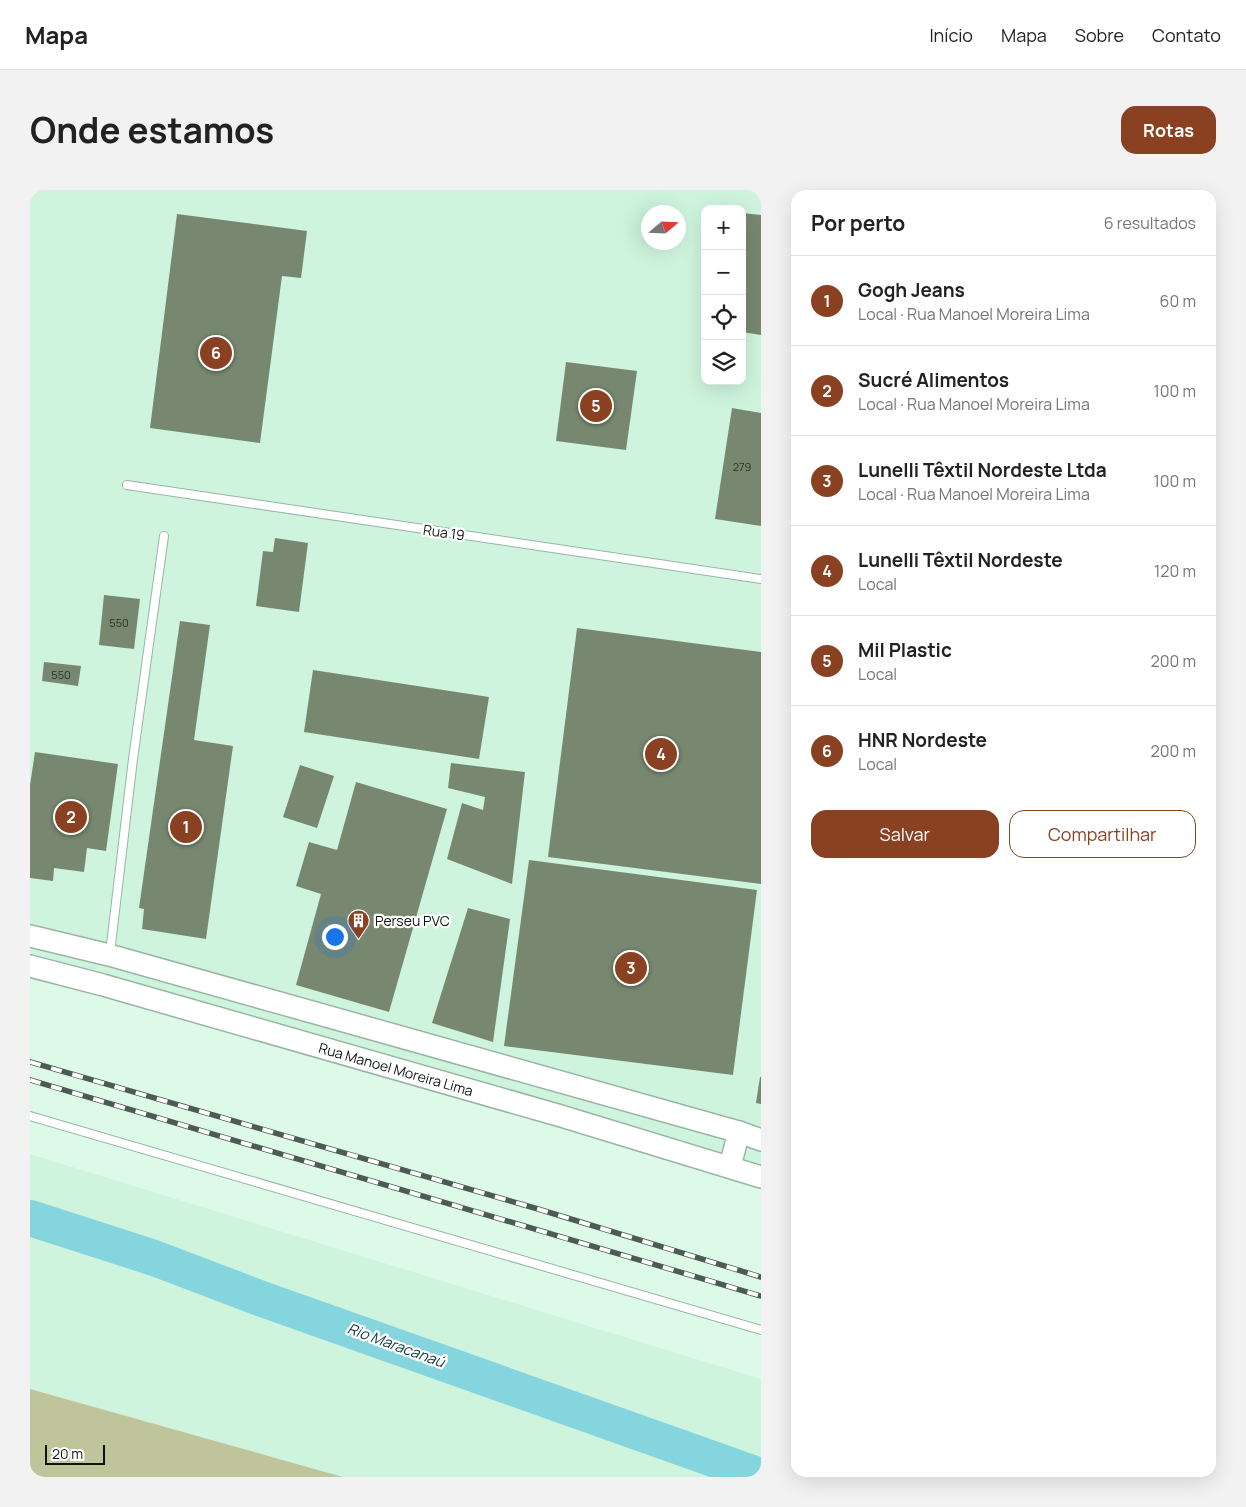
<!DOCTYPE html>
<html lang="pt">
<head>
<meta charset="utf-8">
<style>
  body { margin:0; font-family:Manrope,sans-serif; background:#f2f2f2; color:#222 }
  .controls { position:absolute; right:15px; top:15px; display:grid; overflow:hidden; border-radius:10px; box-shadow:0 5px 20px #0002 }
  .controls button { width:45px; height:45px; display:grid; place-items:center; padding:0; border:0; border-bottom:1px solid #e0e0e0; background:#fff; color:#222; font:25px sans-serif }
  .compass { position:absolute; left:611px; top:15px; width:45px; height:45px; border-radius:50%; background:#fff; box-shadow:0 5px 20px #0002; rotate:71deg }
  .scale { position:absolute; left:15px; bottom:12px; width:60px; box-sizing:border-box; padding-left:5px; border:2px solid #0c1610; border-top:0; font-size:14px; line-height:18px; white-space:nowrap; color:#0c1610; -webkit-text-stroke:4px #fff; paint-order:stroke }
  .you { position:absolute; left:304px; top:746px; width:18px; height:18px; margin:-12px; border:4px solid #fff; border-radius:50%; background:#1a73e8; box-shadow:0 0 0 8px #1a73e833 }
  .badge { display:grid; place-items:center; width:32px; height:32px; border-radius:50%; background:#894122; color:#fff; font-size:16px; font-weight:700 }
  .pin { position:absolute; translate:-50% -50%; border:2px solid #fff; box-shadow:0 1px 5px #0006 }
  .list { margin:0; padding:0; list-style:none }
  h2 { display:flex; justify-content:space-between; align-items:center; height:65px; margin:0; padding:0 20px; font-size:21px }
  h2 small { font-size:16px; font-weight:400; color:#767676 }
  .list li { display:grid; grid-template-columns:32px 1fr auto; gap:15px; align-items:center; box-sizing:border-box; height:90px; padding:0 20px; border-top:1px solid #e0e0e0 }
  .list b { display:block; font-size:19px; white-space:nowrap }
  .list p { margin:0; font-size:16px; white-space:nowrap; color:#767676 }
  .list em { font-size:16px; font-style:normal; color:#767676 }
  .actions { display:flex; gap:10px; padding:15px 20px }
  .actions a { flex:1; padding:11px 0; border:1px solid #894122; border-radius:15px; text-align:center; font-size:18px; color:#894122 }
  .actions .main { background:#894122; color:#fff }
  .icon { flex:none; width:28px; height:28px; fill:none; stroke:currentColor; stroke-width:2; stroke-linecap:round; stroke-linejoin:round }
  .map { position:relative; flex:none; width:731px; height:1287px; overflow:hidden; border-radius:15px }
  header { display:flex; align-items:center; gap:30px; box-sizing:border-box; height:70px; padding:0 25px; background:#fff; border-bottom:1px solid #e0e0e0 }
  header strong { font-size:24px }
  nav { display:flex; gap:28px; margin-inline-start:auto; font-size:18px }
  .intro { display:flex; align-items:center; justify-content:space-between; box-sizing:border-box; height:120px; padding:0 30px }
  h1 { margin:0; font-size:35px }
  .button { padding:12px 22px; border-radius:15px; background:#894122; color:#fff; font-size:18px; font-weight:700 }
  main { display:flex; gap:30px; padding:0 30px }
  aside { flex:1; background:#fff; border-radius:15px; box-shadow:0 5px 20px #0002 }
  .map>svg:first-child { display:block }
  .built { fill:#cef4dd; fill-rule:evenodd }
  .green { fill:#c0c49b }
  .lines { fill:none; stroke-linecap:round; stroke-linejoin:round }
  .river { stroke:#85d5de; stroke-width:36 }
  .building { fill:#788870 }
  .lane-casing { stroke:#99b5a4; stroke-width:10 }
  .secondary-casing { stroke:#99b5a4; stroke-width:24 }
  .lane { stroke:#fff; stroke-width:8 }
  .secondary { stroke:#fff; stroke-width:21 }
  .rail-casing { stroke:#4c5c52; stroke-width:5.5 }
  .rail { stroke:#fff; stroke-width:4; stroke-dasharray:11; stroke-linecap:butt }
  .labels { text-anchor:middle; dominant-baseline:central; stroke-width:4.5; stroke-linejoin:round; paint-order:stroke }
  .number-label { font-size:11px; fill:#273228 }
  .street-label { font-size:14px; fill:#0c1610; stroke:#fff }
  .poi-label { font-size:14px; fill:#0c1610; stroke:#fff; text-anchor:start }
  .water-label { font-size:15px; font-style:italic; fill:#153c40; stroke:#fff }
</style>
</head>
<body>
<header>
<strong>Mapa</strong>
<nav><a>Início</a><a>Mapa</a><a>Sobre</a><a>Contato</a></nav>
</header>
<div class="intro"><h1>Onde estamos</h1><a class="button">Rotas</a></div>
<main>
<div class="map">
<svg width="731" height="1287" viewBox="0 0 731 1287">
  <rect width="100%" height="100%" fill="#ddfae8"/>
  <g class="built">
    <path d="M0 0H731V981L0 763ZM675 19H712V191H675ZM618 22H648V52H618Z"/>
    <path d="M0 964 731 1189V1287H0Z"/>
  </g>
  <path class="green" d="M0 1199 313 1287H0Z"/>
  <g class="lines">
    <path class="river" d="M0 1028 124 1068 232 1109 731 1286"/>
  </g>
  <g class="building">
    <path d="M712 23 731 25V145L712 142Z"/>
    <path d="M147 24 277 41 271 88 252 86 230 253 120 238Z"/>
    <path d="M536 172 607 181 596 260 526 251Z"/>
    <path d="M702 218 731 223V336L685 329Z"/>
    <path d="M245 348 278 353 269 422 226 416 233 361 243 362Z"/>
    <path d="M74 405 110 409 104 459 69 455Z"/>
    <path d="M150 431 180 435 164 550 203 556 176 749 112 739 114 719 109 718Z"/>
    <path d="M547 438 731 462V694L518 667Z"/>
    <path d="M14 472 51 476 48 496 12 491Z"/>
    <path d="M283 480 459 507 449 569 274 542Z"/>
    <path d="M5 562 88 574 76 661 57 658 54 682 24 678 23 691 0 688V595Z"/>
    <path d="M421 573 495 582 482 694 417 669 432 613 453 620 455 607 418 598Z"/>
    <path d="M270 575 304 586 287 638 253 627Z"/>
    <path d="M326 592 417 619 359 822 266 795 291 704 266 696 279 652 307 660Z"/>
    <path d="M499 670 727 700 703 885 474 856Z"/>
    <path d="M438 718 480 729 463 852 402 833Z"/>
    <path d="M730 887H731V914L726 913Z"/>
  </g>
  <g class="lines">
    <defs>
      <g id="lane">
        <path d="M97 295 731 389"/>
        <path d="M80 763 103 569 134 346"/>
        <path d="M0 926 731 1140"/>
      </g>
      <g id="secondary">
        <path d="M0 746 79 765 709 942 731 950"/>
        <path d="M0 776 73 795 531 926 731 987"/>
        <path d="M700 976 709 942"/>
      </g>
    </defs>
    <use href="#lane" class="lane-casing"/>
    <use href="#secondary" class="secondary-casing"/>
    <use href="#lane" class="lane"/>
    <use href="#secondary" class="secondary"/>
    <defs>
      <g id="rail">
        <path d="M0 872 508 1019 731 1087"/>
        <path d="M0 890 731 1106"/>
      </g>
    </defs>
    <use href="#rail" class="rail-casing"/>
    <use href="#rail" class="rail"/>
  </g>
  <defs>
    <symbol id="building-pin" viewBox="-11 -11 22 30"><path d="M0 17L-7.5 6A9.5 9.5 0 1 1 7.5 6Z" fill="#894122" stroke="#fff"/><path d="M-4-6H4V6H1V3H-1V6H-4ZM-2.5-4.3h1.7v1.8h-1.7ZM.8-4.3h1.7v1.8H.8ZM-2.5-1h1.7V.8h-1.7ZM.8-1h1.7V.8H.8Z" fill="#fff"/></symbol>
  </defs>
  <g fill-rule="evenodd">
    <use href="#building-pin" x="316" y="718" width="25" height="34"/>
  </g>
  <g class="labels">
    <g class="number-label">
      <text x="712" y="276">279</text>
      <text x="89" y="432">550</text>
      <text x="31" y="484">550</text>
    </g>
    <g class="street-label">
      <text transform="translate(414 342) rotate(8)">Rua 19</text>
      <text transform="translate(366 879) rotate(16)">Rua Manoel Moreira Lima</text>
    </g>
    <g class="poi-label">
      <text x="345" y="730">Perseu PVC</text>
    </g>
    <g class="water-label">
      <text transform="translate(366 1155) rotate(20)">Rio Maracanaú</text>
    </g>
  </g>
</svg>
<div class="controls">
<button>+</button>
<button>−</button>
<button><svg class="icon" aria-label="locate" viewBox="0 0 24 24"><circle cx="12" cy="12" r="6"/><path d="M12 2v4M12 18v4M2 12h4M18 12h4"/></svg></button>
<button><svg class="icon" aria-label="layers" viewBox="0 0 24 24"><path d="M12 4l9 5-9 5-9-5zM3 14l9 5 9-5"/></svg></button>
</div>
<svg class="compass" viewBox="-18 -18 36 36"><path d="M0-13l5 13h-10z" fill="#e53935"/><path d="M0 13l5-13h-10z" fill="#767676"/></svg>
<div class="scale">20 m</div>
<div class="you"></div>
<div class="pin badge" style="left:156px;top:637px">1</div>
<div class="pin badge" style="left:41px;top:627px">2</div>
<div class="pin badge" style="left:601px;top:778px">3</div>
<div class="pin badge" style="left:631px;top:564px">4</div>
<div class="pin badge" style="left:566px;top:216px">5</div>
<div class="pin badge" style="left:186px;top:163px">6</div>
</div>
<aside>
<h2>Por perto<small>6 resultados</small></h2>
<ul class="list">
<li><span class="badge">1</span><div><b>Gogh Jeans</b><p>Local · Rua Manoel Moreira Lima</p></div><em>60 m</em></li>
<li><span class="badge">2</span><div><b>Sucré Alimentos</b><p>Local · Rua Manoel Moreira Lima</p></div><em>100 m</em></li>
<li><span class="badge">3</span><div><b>Lunelli Têxtil Nordeste Ltda</b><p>Local · Rua Manoel Moreira Lima</p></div><em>100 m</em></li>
<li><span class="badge">4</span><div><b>Lunelli Têxtil Nordeste</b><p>Local</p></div><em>120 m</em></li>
<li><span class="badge">5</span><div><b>Mil Plastic</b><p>Local</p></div><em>200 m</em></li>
<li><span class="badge">6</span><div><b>HNR Nordeste</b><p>Local</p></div><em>200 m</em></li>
</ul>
<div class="actions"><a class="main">Salvar</a><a>Compartilhar</a></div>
</aside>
</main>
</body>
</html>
